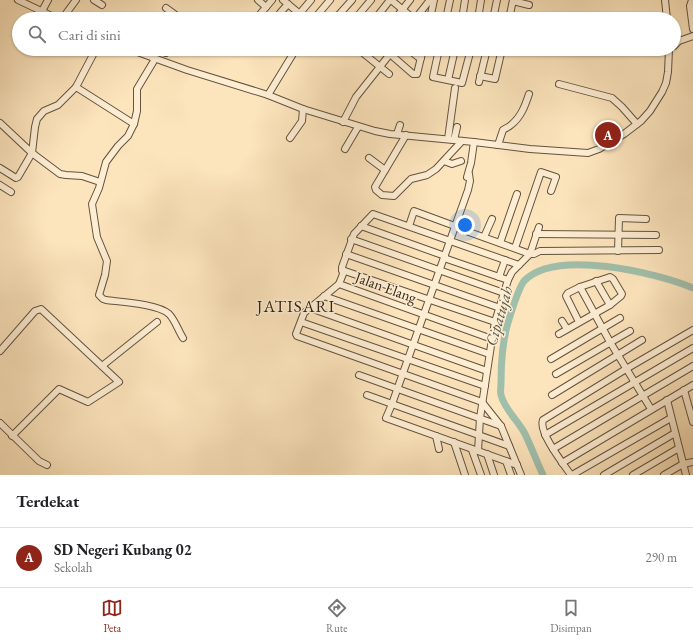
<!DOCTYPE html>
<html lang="id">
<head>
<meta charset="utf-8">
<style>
  body { margin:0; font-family:"EB Garamond",serif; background:#f2f2f2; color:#202124 }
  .you { position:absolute; left:465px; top:225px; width:14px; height:14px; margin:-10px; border:3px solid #fff; border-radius:50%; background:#1a73e8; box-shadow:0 0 0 6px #1a73e833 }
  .badge { display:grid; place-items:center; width:26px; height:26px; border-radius:50%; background:#8f2418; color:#fff; font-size:13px; font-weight:700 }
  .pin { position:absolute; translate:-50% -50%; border:2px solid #fff; box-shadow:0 1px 4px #0006 }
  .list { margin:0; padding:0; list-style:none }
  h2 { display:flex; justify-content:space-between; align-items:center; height:52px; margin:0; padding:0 16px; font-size:17px }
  h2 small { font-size:13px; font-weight:400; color:#757577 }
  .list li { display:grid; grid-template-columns:26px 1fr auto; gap:12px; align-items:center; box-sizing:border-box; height:60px; padding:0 16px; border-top:1px solid #e0e0e0 }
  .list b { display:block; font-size:15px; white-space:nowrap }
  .list p { margin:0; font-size:13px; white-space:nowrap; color:#757577 }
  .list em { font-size:13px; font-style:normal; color:#757577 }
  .icon { flex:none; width:22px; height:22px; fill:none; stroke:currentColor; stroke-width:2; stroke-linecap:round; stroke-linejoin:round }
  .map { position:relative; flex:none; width:693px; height:475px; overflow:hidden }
  .search { position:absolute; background:#fff; box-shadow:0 1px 3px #0004; left:12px; right:12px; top:12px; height:44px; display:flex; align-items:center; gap:10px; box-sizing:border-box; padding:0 14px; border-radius:22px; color:#757577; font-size:15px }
  .sheet { height:112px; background:#fff }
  nav { display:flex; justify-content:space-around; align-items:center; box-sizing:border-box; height:56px; border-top:1px solid #e0e0e0; background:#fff; font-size:11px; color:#757577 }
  nav a { display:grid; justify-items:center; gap:2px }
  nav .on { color:#8f2418 }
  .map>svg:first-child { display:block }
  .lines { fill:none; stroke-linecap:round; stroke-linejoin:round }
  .river { stroke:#a0bfab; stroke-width:7 }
  .minor-casing { stroke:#64533d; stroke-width:8 }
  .minor { stroke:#fdedd3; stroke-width:6 }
  .labels { text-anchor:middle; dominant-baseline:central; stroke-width:3; stroke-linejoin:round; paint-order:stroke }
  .street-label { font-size:15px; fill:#312313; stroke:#fdedd3 }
  .water-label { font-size:16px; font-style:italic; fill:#525241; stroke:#fdedd3 }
  .quarter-label { font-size:17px; letter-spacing:1px; fill:#312313; stroke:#fdedd3 }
</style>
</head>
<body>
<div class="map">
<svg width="693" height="475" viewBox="0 0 693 475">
  <rect width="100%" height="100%" fill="#fce4bc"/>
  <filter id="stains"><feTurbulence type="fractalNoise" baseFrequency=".005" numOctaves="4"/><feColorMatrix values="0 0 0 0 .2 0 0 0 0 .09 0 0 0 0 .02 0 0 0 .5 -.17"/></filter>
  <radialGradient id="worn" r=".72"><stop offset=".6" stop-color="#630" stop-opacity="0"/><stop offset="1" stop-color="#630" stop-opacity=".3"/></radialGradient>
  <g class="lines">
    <path class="river" d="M543 475C537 462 532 449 526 436 520 422 505 411 501 395 500 392 501 387 501 383 501 364 502 345 507 326 510 316 518 289 524 281 555 248 657 273 693 288"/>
    <defs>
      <g id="minor">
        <path d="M18 0 58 19"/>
        <path d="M94 0 102 5"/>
        <path d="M258 0 266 7"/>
        <path d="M283 0 306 19"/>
        <path d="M391 0 414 19"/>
        <path d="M665 0 667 19"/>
        <path d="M692 0 690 6 693 29"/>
        <path d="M513 1 529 5"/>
        <path d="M166 8 181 19"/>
        <path d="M42 11 48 0"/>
        <path d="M280 13 288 4"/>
        <path d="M62 19 76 0"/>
        <path d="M256 19 272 0"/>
        <path d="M295 19 311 0"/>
        <path d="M314 19 330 0"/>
        <path d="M335 19 352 0"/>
        <path d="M355 19 371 0"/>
        <path d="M375 19 390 0"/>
        <path d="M395 19 410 0"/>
        <path d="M415 19 430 0"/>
        <path d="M430 19 434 0"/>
        <path d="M446 19 450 0"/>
        <path d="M462 19 465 0"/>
        <path d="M478 19 481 0"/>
        <path d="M493 19 497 0"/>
        <path d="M509 19 513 0"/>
        <path d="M674 46 679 41 693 36"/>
        <path d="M129 49 187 70 268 95 303 109 375 131 390 134 474 142 530 149 588 153 599 149 624 134 641 121 650 111 662 92 666 83 668 72 669 49"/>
        <path d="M157 49 166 53 169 49"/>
        <path d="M358 49 389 74"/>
        <path d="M408 49 418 57 421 58"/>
        <path d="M439 49 433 77 462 83 471 49"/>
        <path d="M390 54 413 74H417L423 49"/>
        <path d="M155 59 137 89V111L134 124 128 136 118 146 106 162 99 188 92 204 97 237 107 261 105 275 99 295 103 299 106 300C121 302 158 304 169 314 175 320 178 330 183 338"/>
        <path d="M480 76 495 79 502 49"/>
        <path d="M448 80 455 49"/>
        <path d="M479 82 487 49"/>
        <path d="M559 84 612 98 622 107 637 124"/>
        <path d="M76 87 134 124"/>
        <path d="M268 95 296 49"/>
        <path d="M343 122 356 97 394 49"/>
        <path d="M0 123 32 153 60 174 66 175 82 176 100 182"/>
        <path d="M397 134 400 125"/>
        <path d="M406 135 375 187 376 190 382 195 394 196 411 179 427 175 436 169 462 141"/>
        <path d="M290 138 302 121 303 109"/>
        <path d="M448 139 455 88"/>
        <path d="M454 140 457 127"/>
        <path d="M498 145 503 130C506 128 509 127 511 125 521 117 525 106 529 94"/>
        <path d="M345 149 358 127"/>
        <path d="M369 158 385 170"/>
        <path d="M444 161 452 164 461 161"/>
        <path d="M0 168 16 178 18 177 32 153 35 127 37 119 44 111 58 105 76 87 96 49"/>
        <path d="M469 174 470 181 468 190 392 404 386 418 517 465"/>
        <path d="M467 177 471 163 474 142"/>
        <path d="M0 185 11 192"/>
        <path d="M361 226 445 256"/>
        <path d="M409 226 414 211 452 225"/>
        <path d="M455 227 530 254H534L540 251 659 250"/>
        <path d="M536 234 656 235"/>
        <path d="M484 237 492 219"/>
        <path d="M351 239 504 293"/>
        <path d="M500 243 517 194"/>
        <path d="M515 248 541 172 556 177 551 191"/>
        <path d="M618 251 619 218 646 219"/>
        <path d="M346 254 500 308"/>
        <path d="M444 258 508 280"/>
        <path d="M519 265 373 214 354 234 342 267 343 274 339 284 304 313 296 334 297 336 482 402 501 426 521 475"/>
        <path d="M342 270 495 322"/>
        <path d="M499 277 505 260"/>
        <path d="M339 284 492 339"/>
        <path d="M580 287 610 342 651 409"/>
        <path d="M324 296 489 354"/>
        <path d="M310 308 487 371"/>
        <path d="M562 321 567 329"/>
        <path d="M301 322 485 386"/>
        <path d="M579 322 566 296 568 293 580 287 610 277 613 279 622 294 621 296 610 305"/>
        <path d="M559 334 610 305 596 281"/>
        <path d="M0 351 35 311 41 309 119 382 88 402 59 389 12 436"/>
        <path d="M551 359 620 318"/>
        <path d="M102 366 157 322"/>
        <path d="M556 374 630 331"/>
        <path d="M359 375 501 426"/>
        <path d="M684 390 693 422"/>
        <path d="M367 395 509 446"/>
        <path d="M552 395 642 340"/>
        <path d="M667 400 686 475"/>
        <path d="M0 423 39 461 47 465"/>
        <path d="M545 435 693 348"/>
        <path d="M436 436 439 449"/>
        <path d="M454 442 465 475"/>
        <path d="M553 449 693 366"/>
        <path d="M472 450 481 475"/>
        <path d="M478 451 480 418 492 339 495 322 508 280 512 272 530 254 539 227"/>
        <path d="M487 454 494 475"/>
        <path d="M506 461 511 475"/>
        <path d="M562 463 693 385"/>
        <path d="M571 475C564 465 538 432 543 420L626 369 693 330"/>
        <path d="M572 475 671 418"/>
        <path d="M604 475 675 433"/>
        <path d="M633 475 679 448"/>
        <path d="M664 475 683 464 693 462"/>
      </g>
    </defs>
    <use href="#minor" class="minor-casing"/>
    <use href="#minor" class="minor"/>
  </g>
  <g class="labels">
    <g class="street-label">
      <text transform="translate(386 287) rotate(20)">Jalan Elang</text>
    </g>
    <g class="water-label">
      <text transform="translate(499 316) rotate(-74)">Cipatujah</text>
    </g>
    <g class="quarter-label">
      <text x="296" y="306">JATISARI</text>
    </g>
  </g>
  <rect width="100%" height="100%" filter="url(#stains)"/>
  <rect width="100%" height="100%" fill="url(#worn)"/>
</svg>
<div class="you"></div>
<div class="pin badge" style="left:608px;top:135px">A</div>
<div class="search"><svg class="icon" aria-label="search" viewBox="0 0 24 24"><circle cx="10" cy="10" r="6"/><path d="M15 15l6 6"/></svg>Cari di sini</div>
</div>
<section class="sheet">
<h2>Terdekat<small></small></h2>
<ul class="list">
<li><span class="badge">A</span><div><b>SD Negeri Kubang 02</b><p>Sekolah</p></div><em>290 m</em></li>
</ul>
</section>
<nav>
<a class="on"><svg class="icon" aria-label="map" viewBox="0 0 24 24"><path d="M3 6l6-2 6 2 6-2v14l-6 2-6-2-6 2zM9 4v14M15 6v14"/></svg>Peta</a>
<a><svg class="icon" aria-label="directions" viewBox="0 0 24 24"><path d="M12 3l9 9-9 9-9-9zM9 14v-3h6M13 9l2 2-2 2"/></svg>Rute</a>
<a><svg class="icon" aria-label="saved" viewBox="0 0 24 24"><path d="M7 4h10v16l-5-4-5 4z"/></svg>Disimpan</a>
</nav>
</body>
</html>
